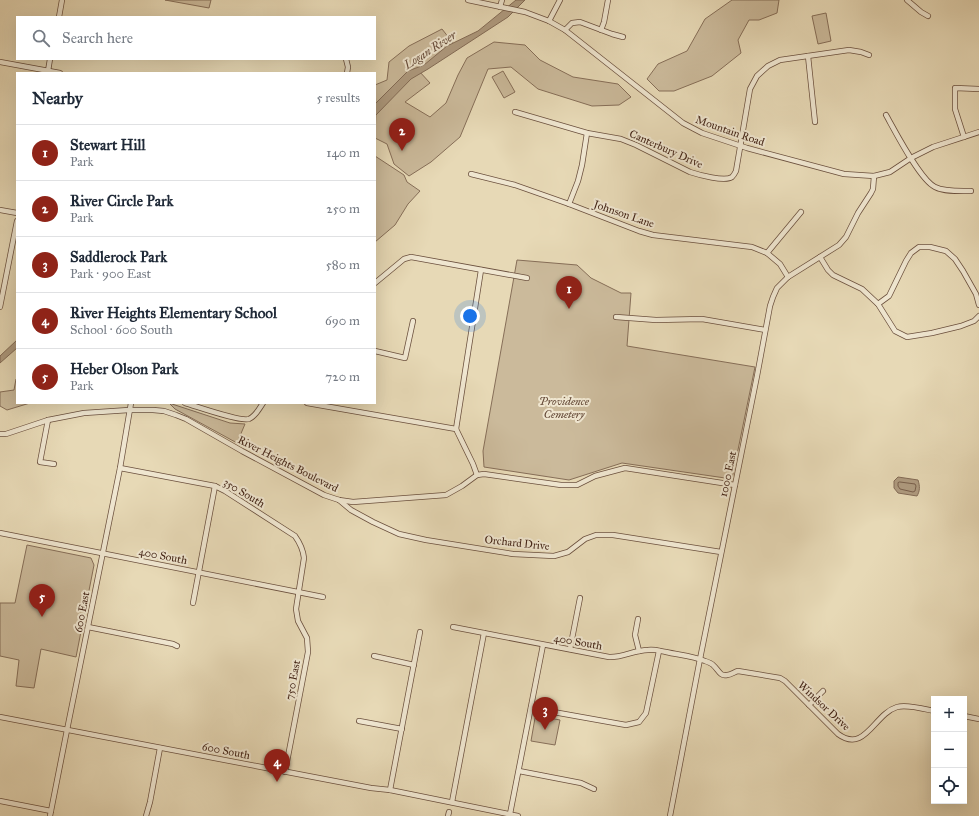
<!DOCTYPE html>
<html lang="en">
<head>
<meta charset="utf-8">
<style>
  body { margin:0; font-family:"IM FELL Great Primer",serif; background:#f2f2f3; color:#1f2937 }
  .controls { position:absolute; right:12px; bottom:12px; display:grid; overflow:hidden; border-radius:0px; box-shadow:0 4px 16px #0002 }
  .controls button { width:36px; height:36px; display:grid; place-items:center; padding:0; border:0; border-bottom:1px solid #e0e1e3; background:#fff; color:#1f2937; font:20px sans-serif }
  .you { position:absolute; left:470px; top:316px; width:14px; height:14px; margin:-10px; border:3px solid #fff; border-radius:50%; background:#1a73e8; box-shadow:0 0 0 6px #1a73e833 }
  .badge { display:grid; place-items:center; width:26px; height:26px; border-radius:50%; background:#8f2418; color:#fff; font-size:13px; font-weight:700 }
  .pin { position:absolute; translate:-50% -33px; filter:drop-shadow(0 1px 2px #0008) }
  .pin::after { content:''; position:absolute; top:21px; width:14px; height:12px; background:inherit; clip-path:polygon(0 0,100% 0,50% 100%) }
  .list { margin:0; padding:0; list-style:none }
  h2 { display:flex; justify-content:space-between; align-items:center; height:52px; margin:0; padding:0 16px; font-size:17px }
  h2 small { font-size:13px; font-weight:400; color:#747a83 }
  .list li { display:grid; grid-template-columns:26px 1fr auto; gap:12px; align-items:center; box-sizing:border-box; height:56px; padding:0 16px; border-top:1px solid #e0e1e3 }
  .list b { display:block; font-size:15px; white-space:nowrap }
  .list p { margin:0; font-size:13px; white-space:nowrap; color:#747a83 }
  .list em { font-size:13px; font-style:normal; color:#747a83 }
  .icon { flex:none; width:22px; height:22px; fill:none; stroke:currentColor; stroke-width:2; stroke-linecap:round; stroke-linejoin:round }
  .map { position:relative; flex:none; width:979px; height:816px; overflow:hidden }
  .search { position:absolute; background:#fff; box-shadow:0 4px 16px #0002; left:16px; top:16px; width:360px; height:44px; display:flex; align-items:center; gap:10px; box-sizing:border-box; padding:0 14px; border-radius:0px; color:#747a83; font-size:15px }
  .panel { position:absolute; background:#fff; box-shadow:0 4px 16px #0002; left:16px; top:72px; width:360px; height:332px; border-radius:0px }
  .map>svg:first-child { display:block }
  .green { fill:#cbba9b; stroke:#866e58 }
  .water { fill:#af9b80; stroke:#836b56 }
  .lines { fill:none; stroke-linecap:round; stroke-linejoin:round }
  .shore { stroke:#785f4b; stroke-width:1 }
  .minor-casing { stroke:#6b503e; stroke-width:6 }
  .minor { stroke:#efe6d0; stroke-width:4.5 }
  .labels { text-anchor:middle; dominant-baseline:central; stroke-width:4; stroke-linejoin:round; paint-order:stroke }
  .street-label { font-size:11px; fill:#422316; stroke:#efe6d0 }
  .park-label { font-size:11px; font-style:italic; fill:#644937; stroke:#efe6d0 }
  .water-label { font-size:12px; font-style:italic; fill:#634736; stroke:#efe6d0 }
</style>
</head>
<body>
<div class="map">
<svg width="979" height="816" viewBox="0 0 979 816">
  <rect width="100%" height="100%" fill="#e7d9b6"/>
  <filter id="stains"><feTurbulence type="fractalNoise" baseFrequency=".005" numOctaves="4"/><feColorMatrix values="0 0 0 0 .2 0 0 0 0 .09 0 0 0 0 .02 0 0 0 .5 -.17"/></filter>
  <radialGradient id="worn" r=".72"><stop offset=".6" stop-color="#630" stop-opacity="0"/><stop offset="1" stop-color="#630" stop-opacity=".3"/></radialGradient>
  <g class="green">
    <path d="M165 0H211L209 8Z"/>
    <path d="M732 0H779L777 13 759 20H749L738 40 741 53 712 76 674 91H659L647 79 658 64 687 51 705 19Z"/>
    <path d="M826 13 831 41 818 44 812 16Z"/>
    <path d="M442 29 453 43 419 71 430 83 405 102 430 117 446 103 458 75 467 58 494 42 525 45 540 60 573 77 618 84 631 97 619 105 592 106 538 89 511 67 488 69 460 137 431 162 409 176 394 164 387 144 375 138 376 110 375 85 387 80 389 62 409 46Z"/>
    <path d="M503 71 515 92 504 98 492 77Z"/>
    <path d="M375 156 404 175 407 182 420 191 408 204 395 225 375 242Z"/>
    <path d="M517 260 577 265 591 278 621 293H631L627 346 755 367 732 479 622 463 569 480 484 467 483 451Z"/>
    <path d="M16 379H17V403H30L7 410 0 406V392L14 390Z"/>
    <path d="M169 403 230 423 245 424 237 443 175 409Z"/>
    <path d="M27 545 91 558 94 565 76 657 41 649 34 688 16 686 19 660 0 656V603H15Z"/>
    <path d="M539 716 560 720 555 745 531 741 535 718Z"/>
  </g>
  <g class="water">
    <path d="M516 0H525L508 17 428 69 411 79 375 116V104L408 71 424 65 447 46 478 31Z"/>
    <path d="M17 340V348L0 363V356Z"/>
    <path d="M898 477 918 480C920 486 920 491 917 496L898 493 894 488V481Z"/>
  </g>
  <g class="lines">
    <path class="shore" d="M900 482 915 484 916 486 915 491 913 492 900 489 898 486V483Z"/>
    <defs>
      <g id="minor">
        <path d="M468 0 525 12 549 21 565 30 683 123 702 133 747 148 844 174 874 176 890 172 911 158 933 147 979 132"/>
        <path d="M907 0 921 12 928 16"/>
        <path d="M500 7 502 0"/>
        <path d="M59 17 62 0"/>
        <path d="M549 21 560 0"/>
        <path d="M565 30 572 23 580 22 612 34 623 37"/>
        <path d="M601 30 604 22 608 0"/>
        <path d="M808 56 815 122"/>
        <path d="M346 59 348 67 347 73"/>
        <path d="M0 62 60 73"/>
        <path d="M48 71 50 59"/>
        <path d="M515 112 587 133 621 139 636 145 690 172C699 175 725 182 732 177 734 175 735 173 736 171L750 89 757 76 768 66 780 60 849 50 861 52 869 55"/>
        <path d="M886 115C895 131 920 180 935 187 945 192 960 191 971 191"/>
        <path d="M964 137 955 109V88L979 89"/>
        <path d="M471 174 515 185 569 204 639 231 653 235 752 247 767 253 780 264 788 277"/>
        <path d="M569 204 578 181 582 165 587 133"/>
        <path d="M0 210 17 213"/>
        <path d="M767 253 801 212"/>
        <path d="M820 257 828 270 833 275 862 289 878 304 895 331 907 337 932 333 961 326 974 321 979 316"/>
        <path d="M375 283 404 259 411 257 527 278"/>
        <path d="M878 304 889 296 906 261 911 253 919 247H930L946 251 955 259 963 271 976 294 979 305"/>
        <path d="M0 307 17 221"/>
        <path d="M616 317 656 320 702 319 765 330"/>
        <path d="M375 351 405 358 413 321"/>
        <path d="M185 403C196 406 240 422 249 419 256 416 259 409 263 403"/>
        <path d="M307 403 456 429 473 464 477 475"/>
        <path d="M48 420 40 462 54 464"/>
        <path d="M456 429 481 270"/>
        <path d="M0 434H6L48 420 84 413 129 410H153L164 411 176 415 186 419 242 451 324 495 339 500 353 502 446 495 462 486 477 475 484 474 561 485H577L595 476 625 468 735 485"/>
        <path d="M120 468 215 486 225 491 295 536C300 543 303 549 304 558L296 609 298 621 307 638 308 652 285 772"/>
        <path d="M339 500 351 510 373 522 399 534 426 540 513 554 554 556 568 552 585 539 596 535H613L721 552"/>
        <path d="M0 533 323 597"/>
        <path d="M193 603 215 486"/>
        <path d="M638 619 635 635 639 651"/>
        <path d="M88 627 173 644 177 646"/>
        <path d="M453 627 609 657C622 658 634 650 648 650 654 649 660 651 666 652 679 655 692 656 705 661 708 662 711 663 713 665 718 669 720 677 727 675 731 675 734 672 738 671L780 678 785 681 838 734C865 754 874 714 897 707 907 704 924 709 934 711"/>
        <path d="M570 649 580 598"/>
        <path d="M374 656 414 665"/>
        <path d="M809 705 823 691"/>
        <path d="M531 708 626 725 639 722 646 713 659 651"/>
        <path d="M964 716 979 719"/>
        <path d="M0 717 371 788 390 790 518 816"/>
        <path d="M359 721 402 729"/>
        <path d="M519 771 581 783 594 789"/>
        <path d="M390 790 420 632"/>
        <path d="M0 801 51 811"/>
        <path d="M452 802 484 633"/>
        <path d="M510 814 543 645"/>
        <path d="M50 816 67 730 120 468 131 403"/>
        <path d="M146 816 150 802 160 748"/>
        <path d="M448 816 449 812"/>
        <path d="M670 816 700 659 757 376 770 306 773 297 777 288 788 277 839 245 846 237 858 213 871 193 873 189 874 176"/>
      </g>
    </defs>
    <use href="#minor" class="minor-casing"/>
    <use href="#minor" class="minor"/>
  </g>
  <g class="labels">
    <g class="street-label">
      <text transform="translate(730 131) rotate(19)">Mountain Road</text>
      <text transform="translate(666 149) rotate(24)">Canterbury Drive</text>
      <text transform="translate(624 214) rotate(19)">Johnson Lane</text>
      <text transform="translate(288 464) rotate(27)">River Heights Boulevard</text>
      <text transform="translate(728 474) rotate(-78)">1000 East</text>
      <text transform="translate(244 493) rotate(31)">350 South</text>
      <text transform="translate(517 543) rotate(6)">Orchard Drive</text>
      <text transform="translate(163 556) rotate(11)">400 South</text>
      <text transform="translate(82 612) rotate(-79)">600 East</text>
      <text transform="translate(578 642) rotate(10)">400 South</text>
      <text transform="translate(293 680) rotate(-79)">750 East</text>
      <text transform="translate(824 706) rotate(43)">Windsor Drive</text>
      <text transform="translate(226 751) rotate(11)">600 South</text>
    </g>
    <g class="park-label">
      <text x="564" y="401">Providence<tspan x="564" dy="13">Cemetery</tspan></text>
    </g>
    <g class="water-label">
      <text transform="translate(430 50) rotate(-33)">Logan River</text>
    </g>
  </g>
  <rect width="100%" height="100%" filter="url(#stains)"/>
  <rect width="100%" height="100%" fill="url(#worn)"/>
</svg>
<div class="controls">
<button>+</button>
<button>−</button>
<button><svg class="icon" aria-label="locate" viewBox="0 0 24 24"><circle cx="12" cy="12" r="6"/><path d="M12 2v4M12 18v4M2 12h4M18 12h4"/></svg></button>
</div>
<div class="you"></div>
<div class="pin badge" style="left:569px;top:309px">1</div>
<div class="pin badge" style="left:402px;top:151px">2</div>
<div class="pin badge" style="left:545px;top:730px">3</div>
<div class="pin badge" style="left:277px;top:782px">4</div>
<div class="pin badge" style="left:42px;top:617px">5</div>
<div class="search"><svg class="icon" aria-label="search" viewBox="0 0 24 24"><circle cx="10" cy="10" r="6"/><path d="M15 15l6 6"/></svg>Search here</div>
<section class="panel">
<h2>Nearby<small>5 results</small></h2>
<ul class="list">
<li><span class="badge">1</span><div><b>Stewart Hill</b><p>Park</p></div><em>140 m</em></li>
<li><span class="badge">2</span><div><b>River Circle Park</b><p>Park</p></div><em>250 m</em></li>
<li><span class="badge">3</span><div><b>Saddlerock Park</b><p>Park · 900 East</p></div><em>580 m</em></li>
<li><span class="badge">4</span><div><b>River Heights Elementary School</b><p>School · 600 South</p></div><em>690 m</em></li>
<li><span class="badge">5</span><div><b>Heber Olson Park</b><p>Park</p></div><em>720 m</em></li>
</ul>
</section>
</div>
</body>
</html>
